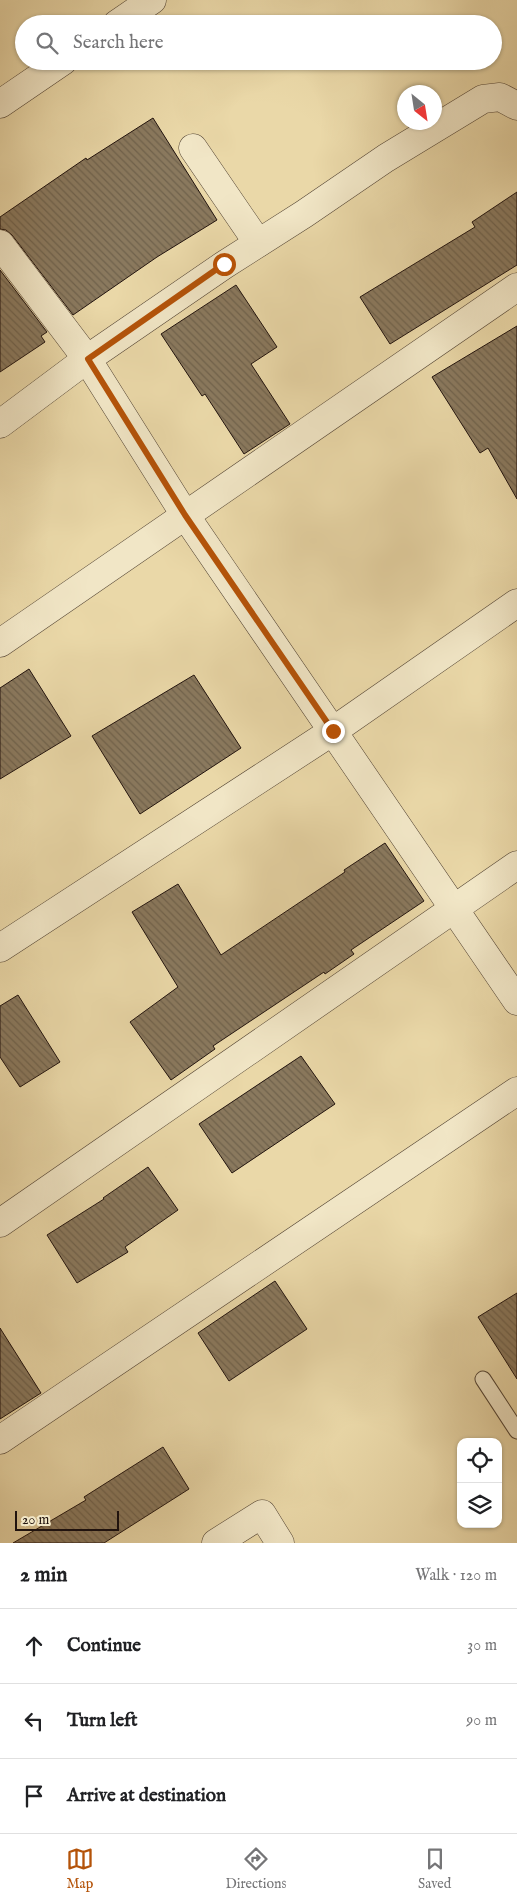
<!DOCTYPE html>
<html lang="en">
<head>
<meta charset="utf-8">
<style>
  body { margin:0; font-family:"IM FELL English",serif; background:#f2f2f2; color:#202124 }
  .controls { position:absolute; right:15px; bottom:15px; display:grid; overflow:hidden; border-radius:10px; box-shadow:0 1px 4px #0004 }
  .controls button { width:45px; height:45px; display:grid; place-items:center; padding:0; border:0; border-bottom:1px solid #e0e0e0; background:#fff; color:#202124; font:25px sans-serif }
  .compass { position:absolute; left:397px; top:85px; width:45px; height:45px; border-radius:50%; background:#fff; box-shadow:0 1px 4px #0004; rotate:150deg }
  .scale { position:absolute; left:15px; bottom:12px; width:104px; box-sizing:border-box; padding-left:5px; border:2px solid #21130e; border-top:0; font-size:14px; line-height:18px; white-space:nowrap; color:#21130e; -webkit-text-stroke:4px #f1e6c6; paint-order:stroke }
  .stop { position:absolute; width:15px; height:15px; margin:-11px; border:4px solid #b45309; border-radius:50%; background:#fff }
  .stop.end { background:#b45309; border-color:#fff; box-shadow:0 1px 5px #0008 }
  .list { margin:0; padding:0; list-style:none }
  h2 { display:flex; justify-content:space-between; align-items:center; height:65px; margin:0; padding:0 20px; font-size:21px }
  h2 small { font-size:16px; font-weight:400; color:#757577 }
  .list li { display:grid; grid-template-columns:32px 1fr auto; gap:15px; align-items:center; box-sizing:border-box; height:75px; padding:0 20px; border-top:1px solid #e0e0e0 }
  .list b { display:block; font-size:19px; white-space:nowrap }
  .list em { font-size:16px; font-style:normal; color:#757577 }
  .icon { flex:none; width:28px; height:28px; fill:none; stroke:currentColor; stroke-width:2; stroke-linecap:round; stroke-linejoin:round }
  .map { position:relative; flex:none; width:517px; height:1543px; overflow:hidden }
  .search { position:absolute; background:#fff; box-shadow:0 1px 4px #0004; left:15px; right:15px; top:15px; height:55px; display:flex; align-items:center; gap:12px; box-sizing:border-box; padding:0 18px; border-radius:28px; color:#757577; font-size:19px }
  .sheet { height:290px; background:#fff }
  nav { display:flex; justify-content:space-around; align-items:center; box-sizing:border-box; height:70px; border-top:1px solid #e0e0e0; background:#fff; font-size:14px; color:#757577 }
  nav a { display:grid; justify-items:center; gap:2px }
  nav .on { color:#b45309 }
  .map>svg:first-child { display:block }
  .building { fill:url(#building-back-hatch); stroke:#21130e }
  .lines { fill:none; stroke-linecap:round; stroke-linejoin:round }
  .lane-casing { stroke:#534434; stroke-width:17 }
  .street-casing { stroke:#534434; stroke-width:29 }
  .lane { stroke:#f1e6c6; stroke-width:15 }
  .street { stroke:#f1e6c6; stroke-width:28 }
  .route { stroke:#b45309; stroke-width:6 }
</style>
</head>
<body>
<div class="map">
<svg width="517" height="1543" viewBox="0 0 517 1543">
  <defs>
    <pattern id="building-back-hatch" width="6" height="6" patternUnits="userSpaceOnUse" patternTransform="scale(1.25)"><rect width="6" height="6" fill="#8a795e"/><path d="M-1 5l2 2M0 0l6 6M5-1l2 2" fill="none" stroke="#70624c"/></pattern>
  </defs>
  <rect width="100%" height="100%" fill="#ead8a8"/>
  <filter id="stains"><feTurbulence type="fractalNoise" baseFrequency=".004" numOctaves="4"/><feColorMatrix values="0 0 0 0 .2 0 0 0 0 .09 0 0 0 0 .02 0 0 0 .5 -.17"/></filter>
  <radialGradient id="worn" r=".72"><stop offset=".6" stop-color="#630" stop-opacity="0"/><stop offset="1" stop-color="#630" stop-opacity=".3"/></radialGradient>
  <g class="building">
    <path d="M153 118 217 220 157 257 73 315 12 235 6 230 0 229V217L86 158 87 160Z"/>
    <path d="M517 192V265L390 344 360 297 475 227 472 222Z"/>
    <path d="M0 270 47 332 41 336 45 342 0 372Z"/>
    <path d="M236 285 277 347 251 364 290 424 244 454 205 394 202 396 161 334Z"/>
    <path d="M517 326V499L488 448 480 453 432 377Z"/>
    <path d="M29 669 71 736 0 779V688Z"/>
    <path d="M194 675 241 748 140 814 92 736Z"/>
    <path d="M385 843 424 901 351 950 354 954 325 974 324 972 213 1046 215 1049 171 1080 130 1022 178 987 132 912 178 884 221 955 345 872 344 870Z"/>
    <path d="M18 995 60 1062 20 1087 0 1057V1006Z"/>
    <path d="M301 1056 335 1104 232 1173 199 1124Z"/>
    <path d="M148 1167 178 1210 125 1247 128 1252 77 1283 47 1235 104 1199 103 1198Z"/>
    <path d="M275 1281 307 1329 229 1381 198 1333Z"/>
    <path d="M517 1293V1379L478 1317Z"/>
    <path d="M0 1328 41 1393 0 1419Z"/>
    <path d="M163 1447 189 1489 104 1543H13L86 1500 84 1497Z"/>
  </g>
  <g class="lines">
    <defs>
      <path id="lane" d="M483 1379 517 1431"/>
      <g id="street">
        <path d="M117 24 152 0"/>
        <path d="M0 104 63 61"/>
        <path d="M193 148 258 243"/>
        <path d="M0 244 87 359 185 515 517 1001"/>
        <path d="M0 424 87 359 224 265 304 214 386 158 483 99 500 97 517 106"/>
        <path d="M0 643 517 287"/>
        <path d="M0 948 333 731 517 603"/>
        <path d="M0 1223 517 865"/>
        <path d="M0 1440 517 1091"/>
        <path d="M216 1543 262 1514 280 1543"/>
      </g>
    </defs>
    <use href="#lane" class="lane-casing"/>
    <use href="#street" class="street-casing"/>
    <use href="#lane" class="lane"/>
    <use href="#street" class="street"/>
  </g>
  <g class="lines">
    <path class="route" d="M224 264 88 359 185 515 333 731"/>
  </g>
  <rect width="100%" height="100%" filter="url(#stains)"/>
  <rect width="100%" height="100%" fill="url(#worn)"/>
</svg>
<div class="controls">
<button><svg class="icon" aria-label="locate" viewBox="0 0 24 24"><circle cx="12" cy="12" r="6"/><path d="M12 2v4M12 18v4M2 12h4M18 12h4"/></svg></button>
<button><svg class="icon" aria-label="layers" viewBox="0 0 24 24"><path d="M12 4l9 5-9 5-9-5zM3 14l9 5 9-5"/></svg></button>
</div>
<svg class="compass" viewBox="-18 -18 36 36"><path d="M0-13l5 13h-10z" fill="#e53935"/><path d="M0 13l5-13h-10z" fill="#757577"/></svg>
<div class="scale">20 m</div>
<div class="stop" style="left:224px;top:264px"></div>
<div class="stop end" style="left:333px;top:731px"></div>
<div class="search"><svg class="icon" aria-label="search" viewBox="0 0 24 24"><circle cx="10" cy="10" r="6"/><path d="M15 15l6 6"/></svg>Search here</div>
</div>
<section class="sheet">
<h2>2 min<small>Walk · 120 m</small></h2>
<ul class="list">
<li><svg class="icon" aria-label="ahead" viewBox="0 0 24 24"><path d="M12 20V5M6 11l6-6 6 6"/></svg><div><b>Continue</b></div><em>30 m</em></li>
<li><svg class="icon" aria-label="left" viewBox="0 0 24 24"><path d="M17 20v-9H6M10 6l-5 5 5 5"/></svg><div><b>Turn left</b></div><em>90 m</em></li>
<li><svg class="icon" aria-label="arrive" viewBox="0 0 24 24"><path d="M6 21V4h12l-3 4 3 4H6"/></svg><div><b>Arrive at destination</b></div></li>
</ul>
</section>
<nav>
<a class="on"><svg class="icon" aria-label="map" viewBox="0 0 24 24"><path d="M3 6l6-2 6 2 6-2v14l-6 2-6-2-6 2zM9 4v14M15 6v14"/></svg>Map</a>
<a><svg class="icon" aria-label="directions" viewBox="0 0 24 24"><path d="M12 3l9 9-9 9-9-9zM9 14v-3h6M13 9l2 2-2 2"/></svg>Directions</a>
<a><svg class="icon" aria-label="saved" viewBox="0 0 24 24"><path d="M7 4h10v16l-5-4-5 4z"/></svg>Saved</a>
</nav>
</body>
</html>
